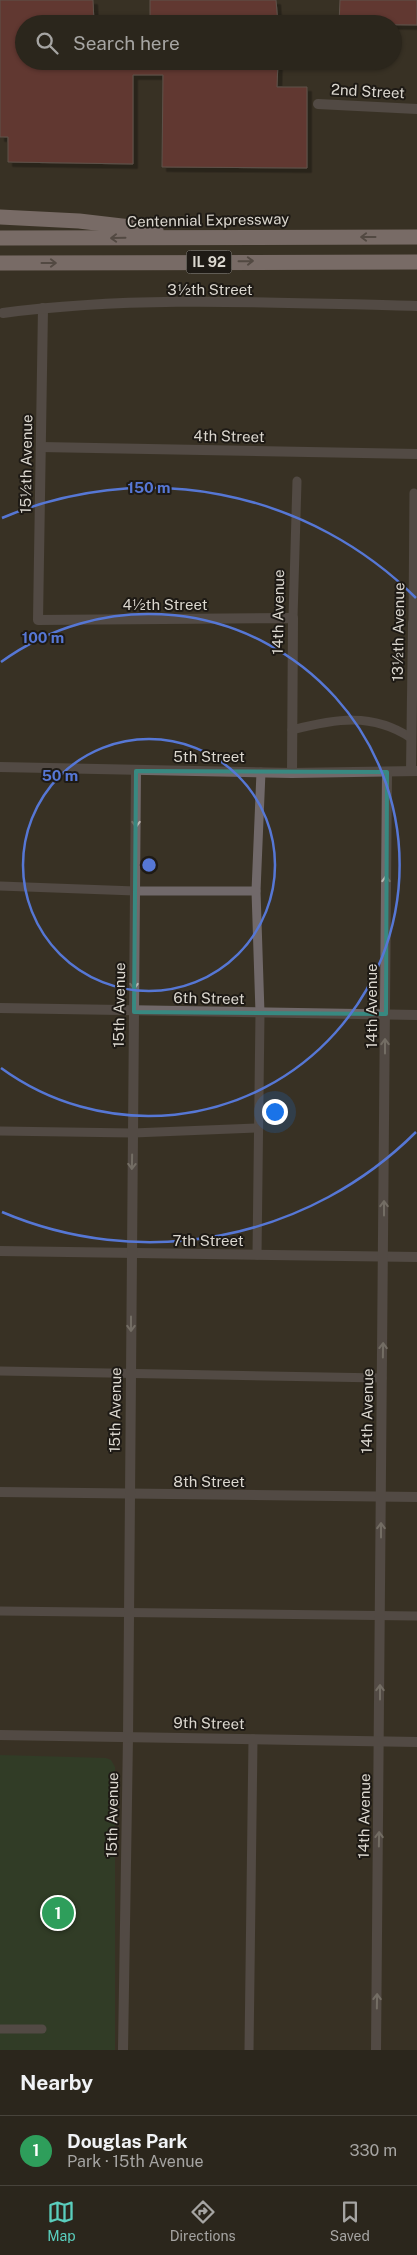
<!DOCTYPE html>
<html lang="en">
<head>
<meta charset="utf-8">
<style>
  body { margin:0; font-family:"Public Sans",sans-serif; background:#332e25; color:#f1f3f6 }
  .you { position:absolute; left:274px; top:1111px; width:18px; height:18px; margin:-12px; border:4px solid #fff; border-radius:50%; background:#1a73e8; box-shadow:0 0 0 8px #1a73e833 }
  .badge { display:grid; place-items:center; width:32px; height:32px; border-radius:50%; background:#5acebd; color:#fff; font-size:16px; font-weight:700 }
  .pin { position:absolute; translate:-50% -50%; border:2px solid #fff; box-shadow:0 1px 5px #0006 }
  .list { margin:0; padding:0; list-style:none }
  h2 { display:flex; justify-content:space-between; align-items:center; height:65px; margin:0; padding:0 20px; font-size:21px }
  h2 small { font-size:16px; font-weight:400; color:#a6a5a3 }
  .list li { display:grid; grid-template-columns:32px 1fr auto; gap:15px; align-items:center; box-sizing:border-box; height:70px; padding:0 20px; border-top:1px solid #47433b }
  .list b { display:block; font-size:19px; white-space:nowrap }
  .list p { margin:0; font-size:16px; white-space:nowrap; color:#a6a5a3 }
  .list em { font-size:16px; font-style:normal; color:#a6a5a3 }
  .icon { flex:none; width:28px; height:28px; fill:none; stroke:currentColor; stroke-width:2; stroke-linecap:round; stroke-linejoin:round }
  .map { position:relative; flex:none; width:417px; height:2050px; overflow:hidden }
  .search { position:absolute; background:#2b261c; box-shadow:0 1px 4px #0004; left:15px; right:15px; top:15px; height:55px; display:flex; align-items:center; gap:12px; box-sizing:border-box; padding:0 18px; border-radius:28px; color:#a6a5a3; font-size:19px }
  .sheet { height:135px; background:#2b261c }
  nav { display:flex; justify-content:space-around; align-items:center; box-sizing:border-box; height:70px; border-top:1px solid #47433b; background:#2b261c; font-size:14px; color:#a6a5a3 }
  nav a { display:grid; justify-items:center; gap:2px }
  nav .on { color:#5acebd }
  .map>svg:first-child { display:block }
  .green { fill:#284929 }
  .building { fill:#934340; stroke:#8c7977; filter:url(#shadow) }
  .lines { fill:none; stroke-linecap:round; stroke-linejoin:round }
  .service { stroke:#71696a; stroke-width:9 }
  .minor { stroke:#71696a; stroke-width:10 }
  .tertiary { stroke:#71696a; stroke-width:10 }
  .motorway { stroke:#c6b2b6; stroke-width:15 }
  .oneway { stroke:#726666 }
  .oneway2 { stroke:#bbb6b1 }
  .marked { fill:none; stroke:#388981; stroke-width:4; stroke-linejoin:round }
  .ring { fill:none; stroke:#5677d5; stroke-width:2.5 }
  .labels { text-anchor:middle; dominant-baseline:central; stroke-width:4; stroke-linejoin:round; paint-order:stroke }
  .shield { fill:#1e1a15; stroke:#a29e97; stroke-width:1 }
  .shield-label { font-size:14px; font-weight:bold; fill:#dbd7cf }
  .street-label { font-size:15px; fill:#dbd7cf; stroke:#1e1a15 }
  .centre { fill:#5677d5; stroke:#1e1a15; stroke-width:2.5 }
  .ring-label { font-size:15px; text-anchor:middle; font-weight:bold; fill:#5677d5; stroke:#1e1a15; stroke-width:4; stroke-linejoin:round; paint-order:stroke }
</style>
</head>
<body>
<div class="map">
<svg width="417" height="2050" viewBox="0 0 417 2050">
  <defs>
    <filter id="shadow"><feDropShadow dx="4.5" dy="4.5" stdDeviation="0" flood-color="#0009"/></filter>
  </defs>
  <rect width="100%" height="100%" fill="#393225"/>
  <path class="green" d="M0 1755 106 1758 111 1760 115 1767V2050H0Z"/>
  <g class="building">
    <path d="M0 0H93L94 24H24V61H278L277 87H307V168L162 167 163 75H133V164L8 162V137H0Z"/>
    <path d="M150 0H276L278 24H150Z"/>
    <path d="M340 0H417V25L339 24Z"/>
  </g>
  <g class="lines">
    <g class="service">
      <path d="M293 618 297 481"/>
      <path d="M413 623 414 493"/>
      <path d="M292 730C335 719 372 712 411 738"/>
      <path d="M0 886 135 891H256"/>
      <path d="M0 1131 133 1133 258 1128"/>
      <path d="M257 1255 260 1013 256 891 261 772"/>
      <path d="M0 1371 382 1378"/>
      <path d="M0 1611 417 1616"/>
      <path d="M0 2029H42"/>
      <path d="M249 2050 253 1739"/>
    </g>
    <g class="minor">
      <path d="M318 104 417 109"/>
      <path d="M43 308 38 620 293 618 292 773"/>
      <path d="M3 313C137 295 282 303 417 306"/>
      <path d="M41 447 417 454"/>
      <path d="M0 767 292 773 417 771"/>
      <path d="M411 771 413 623H417"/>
      <path d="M0 1008 417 1015"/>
      <path d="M0 1251 417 1257"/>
      <path d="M0 1492 417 1497"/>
      <path d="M123 2050 128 1737 136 771"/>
      <path d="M376 2050 387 772"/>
    </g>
    <path class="tertiary" d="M0 1735 417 1742"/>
    <g class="motorway">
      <path d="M0 217 79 221 156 230"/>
      <path d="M0 238 417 237"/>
      <path d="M0 263 417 262"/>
    </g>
  </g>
  <defs><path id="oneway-shaft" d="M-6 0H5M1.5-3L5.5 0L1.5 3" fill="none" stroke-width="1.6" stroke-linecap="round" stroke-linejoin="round" transform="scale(1.25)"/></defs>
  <g class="oneway">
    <use href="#oneway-shaft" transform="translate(368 237) rotate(180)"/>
    <use href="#oneway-shaft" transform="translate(118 238) rotate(179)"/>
    <use href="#oneway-shaft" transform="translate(246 261) rotate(-1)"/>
    <use href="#oneway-shaft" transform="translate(49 263)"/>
  </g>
  <g class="oneway2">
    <use href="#oneway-shaft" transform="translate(136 820) rotate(90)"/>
    <use href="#oneway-shaft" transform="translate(386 883) rotate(-90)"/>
    <use href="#oneway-shaft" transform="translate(134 982) rotate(90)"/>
    <use href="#oneway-shaft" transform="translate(385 1046) rotate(-90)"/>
    <use href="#oneway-shaft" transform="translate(132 1162) rotate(91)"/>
    <use href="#oneway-shaft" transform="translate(384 1208) rotate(-90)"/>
    <use href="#oneway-shaft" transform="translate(131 1324) rotate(90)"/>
    <use href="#oneway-shaft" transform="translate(383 1350) rotate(-89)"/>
    <use href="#oneway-shaft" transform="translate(381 1530) rotate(-90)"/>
    <use href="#oneway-shaft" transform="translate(380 1692) rotate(-90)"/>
    <use href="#oneway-shaft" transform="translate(379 1839) rotate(-89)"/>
    <use href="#oneway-shaft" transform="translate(377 2001) rotate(-89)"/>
  </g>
  <path d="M0 0H417V2050H0ZM136 771 387 772 386 1014 134 1012Z" fill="#393225" fill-opacity=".55" fill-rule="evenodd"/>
  <path class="marked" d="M136 771 387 772 386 1014 134 1012Z"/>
  <g class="ring">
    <circle cx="149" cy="865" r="126"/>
    <path d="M1 662A251 251 0 1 1 1 1068"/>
    <path d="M416 1132A377 377 0 0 1 2 1212M2 518A377 377 0 0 1 416 598"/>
  </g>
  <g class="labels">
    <rect class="shield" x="186.5" y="250.5" width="45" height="23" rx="4"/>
    <g class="shield-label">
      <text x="209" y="262">IL 92</text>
    </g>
    <g class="street-label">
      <text transform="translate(368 91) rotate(3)">2nd Street</text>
      <text transform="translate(208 220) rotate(-1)">Centennial Expressway</text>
      <text x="210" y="289">3½th Street</text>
      <text transform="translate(229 436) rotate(1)">4th Street</text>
      <text transform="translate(26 464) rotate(-89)">15½th Avenue</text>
      <text x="165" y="604">4½th Street</text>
      <text transform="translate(278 612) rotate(-89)">14th Avenue</text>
      <text transform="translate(398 632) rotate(-89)">13½th Avenue</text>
      <text x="209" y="756">5th Street</text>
      <text transform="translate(209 998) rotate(1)">6th Street</text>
      <text transform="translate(119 1005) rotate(-89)">15th Avenue</text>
      <text transform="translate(371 1006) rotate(-90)">14th Avenue</text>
      <text x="208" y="1240">7th Street</text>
      <text transform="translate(115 1410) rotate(-89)">15th Avenue</text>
      <text transform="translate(367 1411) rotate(-89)">14th Avenue</text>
      <text x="209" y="1481">8th Street</text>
      <text transform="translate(209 1723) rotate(1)">9th Street</text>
      <text transform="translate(112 1815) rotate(-89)">15th Avenue</text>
      <text transform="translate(364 1816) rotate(-89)">14th Avenue</text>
    </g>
  </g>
  <circle cx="149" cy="865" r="8" class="centre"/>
  <g class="ring-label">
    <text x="149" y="493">150 m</text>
    <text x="43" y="643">100 m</text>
    <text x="60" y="781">50 m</text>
  </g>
</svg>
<div class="you"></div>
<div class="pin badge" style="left:58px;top:1913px;background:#2e9e5b">1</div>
<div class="search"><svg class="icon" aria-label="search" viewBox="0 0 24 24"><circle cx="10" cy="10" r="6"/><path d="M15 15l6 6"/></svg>Search here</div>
</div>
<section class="sheet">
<h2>Nearby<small></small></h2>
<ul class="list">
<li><span class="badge" style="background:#2e9e5b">1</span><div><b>Douglas Park</b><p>Park · 15th Avenue</p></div><em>330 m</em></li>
</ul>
</section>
<nav>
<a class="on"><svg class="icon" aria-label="map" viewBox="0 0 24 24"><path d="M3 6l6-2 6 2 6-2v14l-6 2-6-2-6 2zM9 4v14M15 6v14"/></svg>Map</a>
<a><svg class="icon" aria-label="directions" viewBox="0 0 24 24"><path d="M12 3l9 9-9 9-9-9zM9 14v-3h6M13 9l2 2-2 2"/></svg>Directions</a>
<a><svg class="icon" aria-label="saved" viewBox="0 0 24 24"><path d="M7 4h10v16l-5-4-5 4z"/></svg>Saved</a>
</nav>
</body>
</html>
